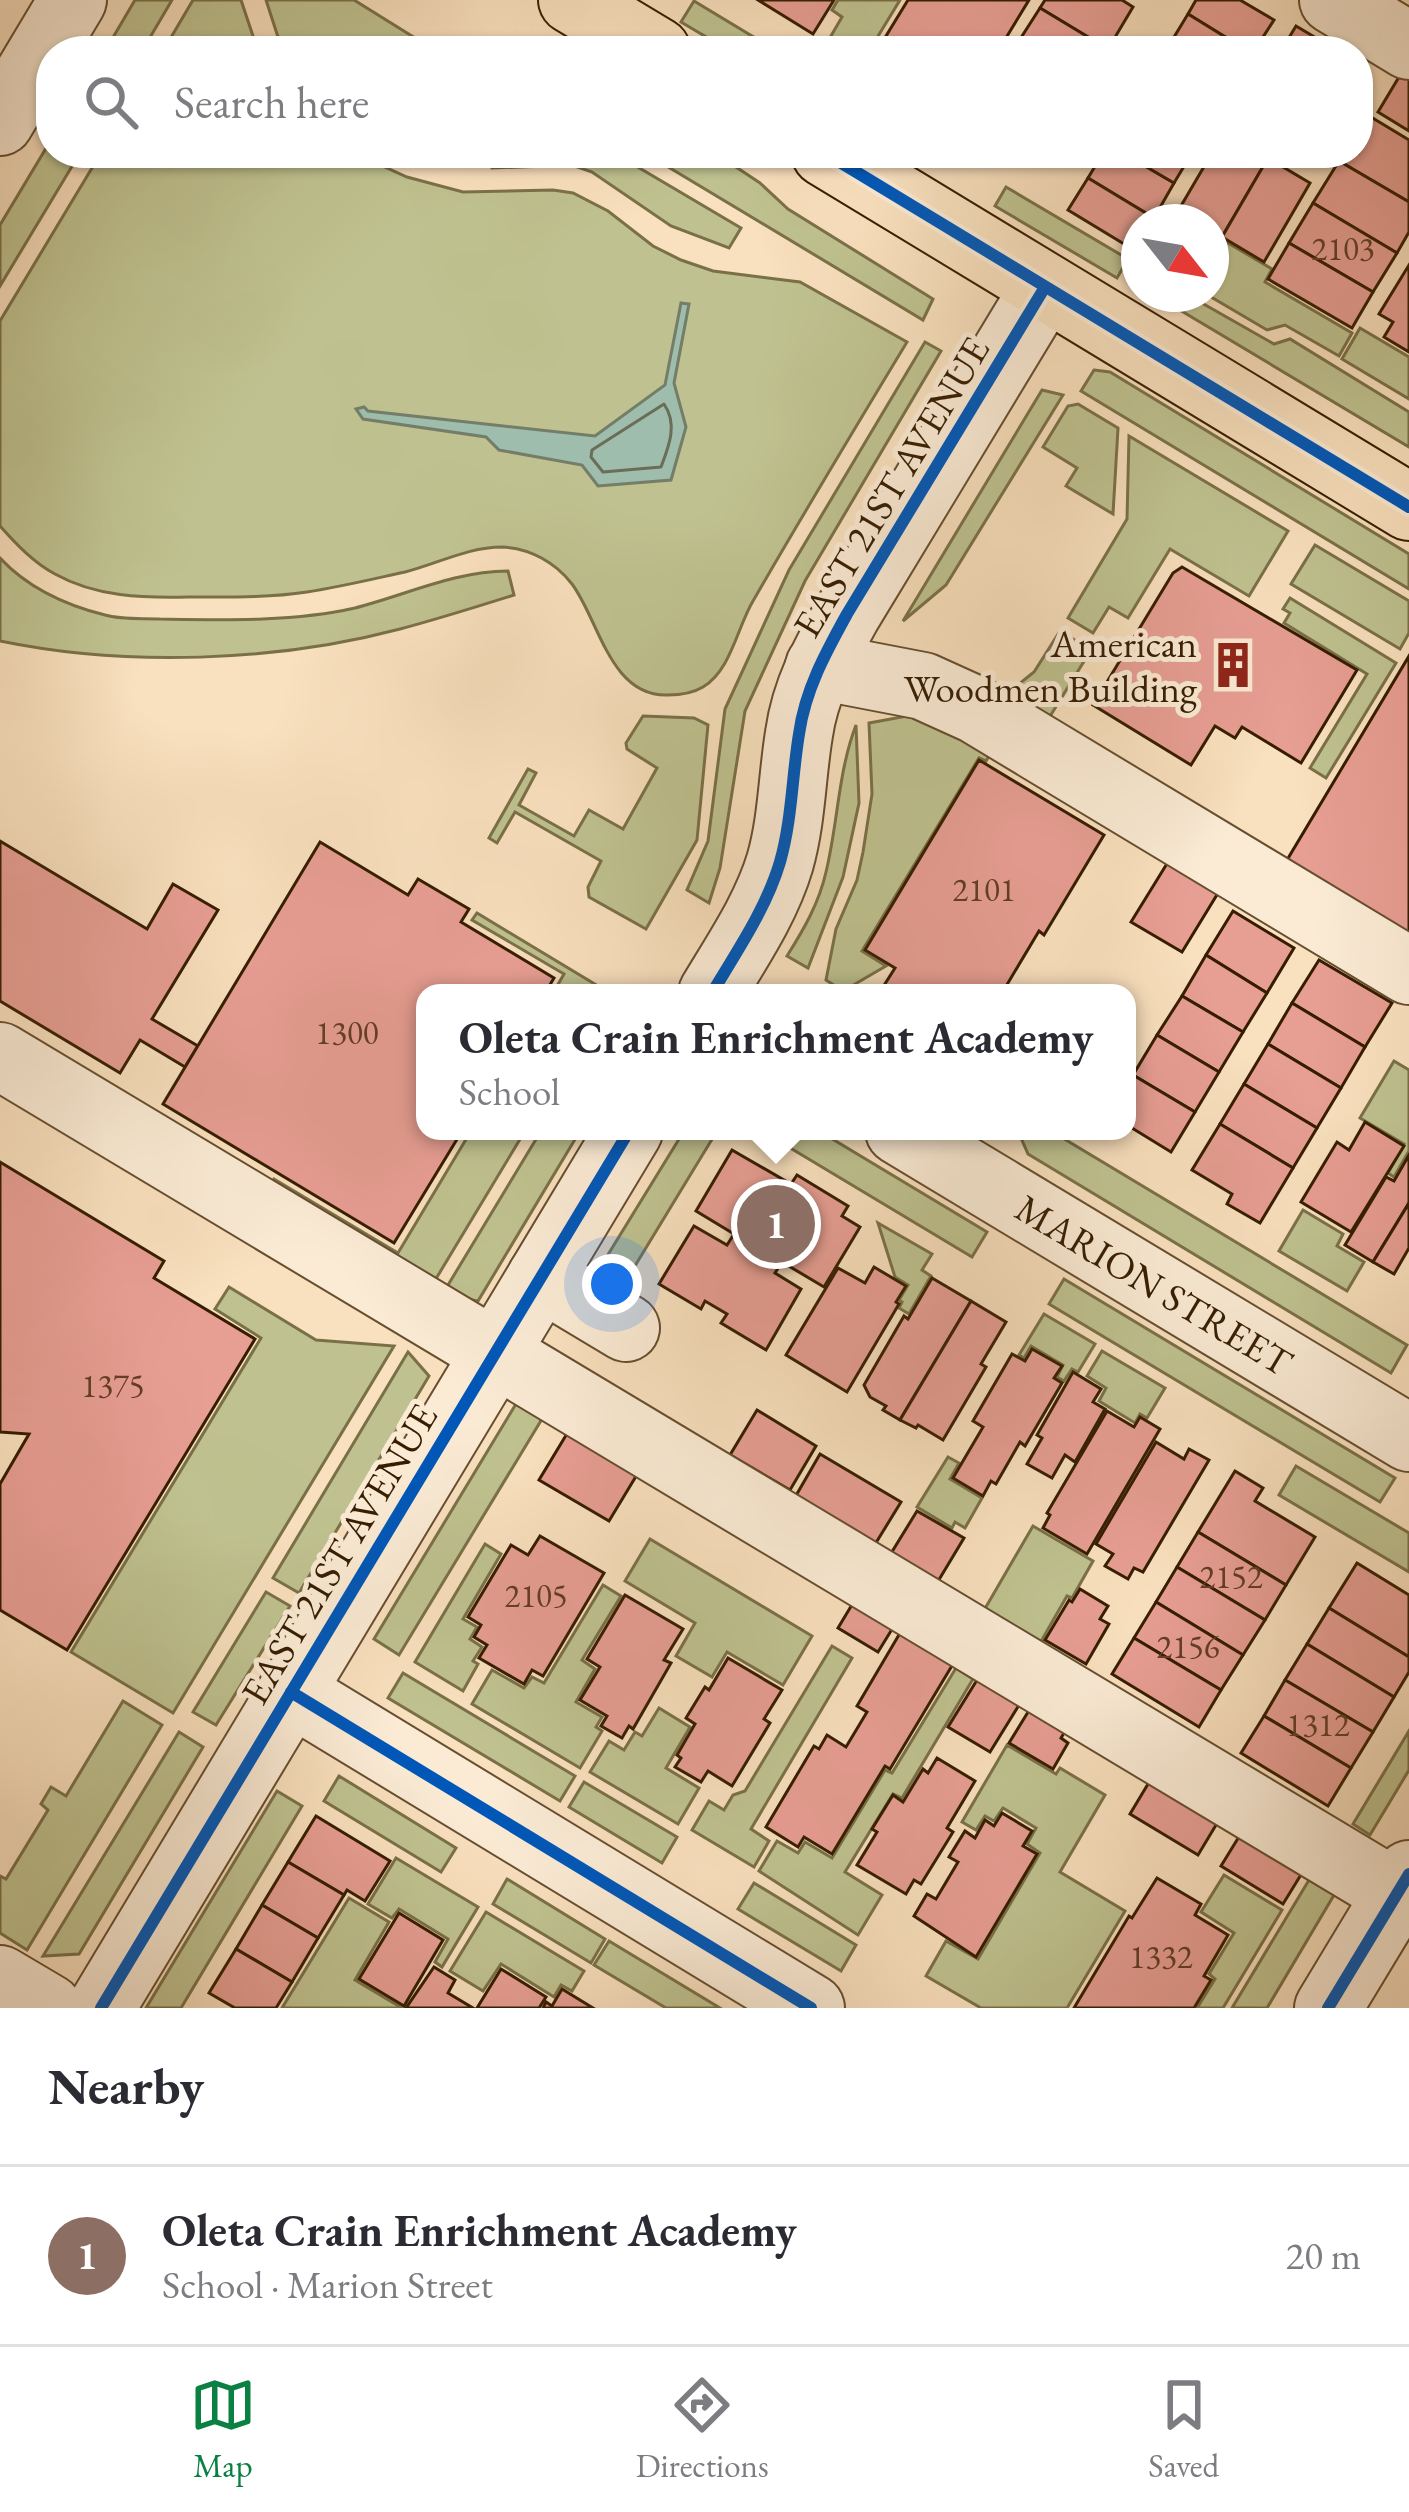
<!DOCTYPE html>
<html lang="en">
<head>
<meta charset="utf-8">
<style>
  body { margin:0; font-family:"EB Garamond",serif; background:#f2f2f3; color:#2b2b33 }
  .compass { position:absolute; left:1121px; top:204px; width:108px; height:108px; border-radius:50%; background:#fff; box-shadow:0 3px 9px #0004; rotate:121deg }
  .you { position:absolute; left:612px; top:1284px; width:42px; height:42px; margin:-30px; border:9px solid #fff; border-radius:50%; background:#1a73e8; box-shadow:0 0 0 18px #1a73e833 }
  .badge { display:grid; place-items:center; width:78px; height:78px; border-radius:50%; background:#0b8043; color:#fff; font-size:39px; font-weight:700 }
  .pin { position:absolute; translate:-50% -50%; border:6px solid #fff; box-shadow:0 3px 12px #0006 }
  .popup { position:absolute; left:416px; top:984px; width:720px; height:156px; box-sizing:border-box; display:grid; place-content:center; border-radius:24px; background:#fff; filter:drop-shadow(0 3px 9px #0005); font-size:39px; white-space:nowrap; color:#7c7c81 }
  .popup b { font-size:45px; color:#2b2b33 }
  .popup::after { content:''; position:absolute; left:50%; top:100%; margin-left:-24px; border:24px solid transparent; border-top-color:#fff }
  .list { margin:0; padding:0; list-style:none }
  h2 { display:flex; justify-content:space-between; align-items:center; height:156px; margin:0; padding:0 48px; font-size:51px }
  h2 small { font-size:39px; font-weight:400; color:#7c7c81 }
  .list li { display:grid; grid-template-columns:78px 1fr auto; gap:36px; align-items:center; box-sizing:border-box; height:180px; padding:0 48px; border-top:3px solid #e1e1e2 }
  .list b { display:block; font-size:45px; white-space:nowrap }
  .list p { margin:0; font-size:39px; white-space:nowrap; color:#7c7c81 }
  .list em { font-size:39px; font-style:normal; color:#7c7c81 }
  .icon { flex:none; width:66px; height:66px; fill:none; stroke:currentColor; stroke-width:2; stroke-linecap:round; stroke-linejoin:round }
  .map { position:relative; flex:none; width:1409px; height:2008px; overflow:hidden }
  .search { position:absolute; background:#fff; box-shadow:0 3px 9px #0004; left:36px; right:36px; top:36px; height:132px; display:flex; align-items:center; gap:30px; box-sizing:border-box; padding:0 42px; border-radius:48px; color:#7c7c81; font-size:45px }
  .sheet { height:336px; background:#fff }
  nav { display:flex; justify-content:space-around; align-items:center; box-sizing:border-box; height:168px; border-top:3px solid #e1e1e2; background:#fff; font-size:33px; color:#7c7c81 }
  nav a { display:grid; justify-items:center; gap:6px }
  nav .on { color:#0b8043 }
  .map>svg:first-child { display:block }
  .green { fill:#bfc290; stroke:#7a7048; stroke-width:3 }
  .water { fill:#9ebdad; stroke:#747d68; stroke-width:3 }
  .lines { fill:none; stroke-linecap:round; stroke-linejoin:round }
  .shore { stroke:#6a6d57; stroke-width:3 }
  .building { fill:#e79e93; stroke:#361d01; stroke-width:3 }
  .minor-casing { stroke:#674e30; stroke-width:70 }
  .major-casing { stroke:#361d01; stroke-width:70 }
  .minor { stroke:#fbebd5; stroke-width:66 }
  .major { stroke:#f9e0be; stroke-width:66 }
  .cycleway-casing { stroke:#fbebd5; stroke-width:20 }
  .cycleway { stroke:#0057b8; stroke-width:12 }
  .labels { text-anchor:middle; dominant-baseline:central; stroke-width:10; stroke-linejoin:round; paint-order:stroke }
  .number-label { font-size:33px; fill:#623d26 }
  .street-label { font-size:39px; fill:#361d01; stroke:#fbebd5 }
  .poi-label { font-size:39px; fill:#361d01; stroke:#fbebd5; text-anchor:end }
</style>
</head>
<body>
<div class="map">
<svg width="1409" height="2008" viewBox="0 0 1409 2008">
  <rect width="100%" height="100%" fill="#f9e0be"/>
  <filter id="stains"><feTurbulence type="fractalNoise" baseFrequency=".00167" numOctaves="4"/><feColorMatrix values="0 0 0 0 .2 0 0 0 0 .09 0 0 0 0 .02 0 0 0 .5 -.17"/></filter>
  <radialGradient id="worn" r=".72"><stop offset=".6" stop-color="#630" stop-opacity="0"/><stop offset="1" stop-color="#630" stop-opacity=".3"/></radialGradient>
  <g class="green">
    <path d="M135 0H172L142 51H105Z"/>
    <path d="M193 0H241L258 51H163Z"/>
    <path d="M266 0H354L436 51H287L278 37Z"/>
    <path d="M838 0H900L869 51H829L824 48 842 17 832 10Z"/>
    <path d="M694 1 777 51H778H730L681 22Z"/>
    <path d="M51 140V153H80L0 286V225Z"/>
    <path d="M101 153H354L407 177 463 192 553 190 573 193 608 211 653 246 681 260 713 271 800 282 907 342C855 428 803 514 753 601 737 628 731 670 703 687 693 693 680 695 668 695 610 697 599 620 572 584 556 563 530 548 502 547 468 547 437 564 405 572 373 579 340 587 307 592 268 598 227 597 188 597 143 598 96 597 55 574 34 563 16 544 0 526V321Z"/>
    <path d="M491 153H614L741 228 729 248 671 226 592 172 572 165 492 168Z"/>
    <path d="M645 153H715L760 183 788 209 933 299 923 320Z"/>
    <path d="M1006 187 1128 259 1117 278 995 206Z"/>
    <path d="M1211 233 1272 269 1265 282 1352 333 1339 356 1285 325 1267 330 1206 294H1211Z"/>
    <path d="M1153 294H1186L1274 344 1290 339 1409 412V447Z"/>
    <path d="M1360 328 1409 357V399L1342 359Z"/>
    <path d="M925 342 941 351 805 581 745 711 720 868 709 903 687 890 708 841 725 709 789 570Z"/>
    <path d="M1094 370 1110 372 1409 554V589L1081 391Z"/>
    <path d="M1042 390 1063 395 946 585 903 621Z"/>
    <path d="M1078 404 1118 428 1113 514 1066 486 1077 468 1043 447 1068 406Z"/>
    <path d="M1129 436 1288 531 1249 596 1170 549 1128 618 1109 607 1093 633 1068 618 1127 519Z"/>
    <path d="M1315 545 1409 601V633L1400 649 1291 584Z"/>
    <path d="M0 558C28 588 65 605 105 615 122 620 142 618 160 619 222 620 294 622 355 608 406 595 455 571 508 571L514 595C476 607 438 619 400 629 276 662 125 667 0 641Z"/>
    <path d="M1290 598 1396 663 1326 778 1310 768 1367 674 1284 623 1290 613 1283 609Z"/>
    <path d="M1060 631 1091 650 1044 726 1000 699 1034 672Z"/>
    <path d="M643 716 694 718 708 725 697 840 646 929 589 897 588 887 601 861 515 812 497 843 489 838 528 769 536 773 519 805 574 836 589 810 623 829 657 768 627 749 626 743Z"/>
    <path d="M907 716 997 742 986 761 979 758 862 951 886 966 843 991 826 980 836 929 857 880 863 852 872 794 869 723Z"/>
    <path d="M856 725 859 803 843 877 808 968 787 956C804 929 819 903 826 872 838 823 838 772 856 725Z"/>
    <path d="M477 913 608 992 607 993H553L564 974 472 920Z"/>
    <path d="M1394 1061 1409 1070V1151L1394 1177 1388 1173 1404 1144 1360 1118Z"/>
    <path d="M471 1131H525L431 1287 268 1190 274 1179 398 1253Z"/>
    <path d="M541 1131H580L478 1301 442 1295Z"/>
    <path d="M684 1131H717L610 1307 585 1292Z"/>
    <path d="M762 1131H819L987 1232 972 1257Z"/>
    <path d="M1018 1131H1051L1407 1345 1391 1373 1028 1154Z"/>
    <path d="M1303 1210 1343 1234 1337 1246 1364 1262 1347 1291 1279 1251Z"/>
    <path d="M878 1223 932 1254 922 1270 931 1276 909 1314 899 1308 902 1302 899 1300 908 1285 895 1277Z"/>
    <path d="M1064 1279 1395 1478 1380 1502 1049 1304Z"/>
    <path d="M229 1287 316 1340 394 1346 173 1713 71 1652 261 1338 215 1309Z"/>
    <path d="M1044 1314 1095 1344 1078 1372 1072 1369 1064 1381 1057 1377 1063 1365 1031 1346 1024 1358 1019 1355Z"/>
    <path d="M1102 1351 1165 1388 1147 1418 1140 1414 1135 1423 1099 1401 1106 1388 1087 1376Z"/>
    <path d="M408 1352 429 1376 299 1593 273 1578Z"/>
    <path d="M522 1394 548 1409 399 1655 374 1639Z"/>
    <path d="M948 1457 959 1463 950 1479 982 1498 965 1528 955 1522 952 1528 917 1507Z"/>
    <path d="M1296 1466 1409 1533V1572L1279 1495Z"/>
    <path d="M1033 1526 1093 1561 1072 1598 1067 1596 1039 1645 983 1612Z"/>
    <path d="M650 1539 812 1636 783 1685 727 1652 712 1677 676 1656 695 1623 625 1581Z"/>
    <path d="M485 1544 501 1554 463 1619 477 1627 470 1639 482 1647 473 1661 478 1664 463 1691 415 1662Z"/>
    <path d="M603 1585 621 1596 582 1660 595 1669 576 1702 602 1717 596 1727 602 1731 580 1768 472 1704 492 1670 524 1688 532 1677 544 1683Z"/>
    <path d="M266 1592 290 1606 216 1725 193 1712Z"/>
    <path d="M832 1646 852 1658 751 1829 769 1841 754 1867 692 1830 709 1801 724 1810 733 1795 745 1791Z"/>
    <path d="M956 1668 973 1679 902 1798 893 1794 845 1872 882 1895 858 1935 759 1871 777 1841 798 1853 805 1842 832 1858 885 1770 892 1773Z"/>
    <path d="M403 1673 575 1776 560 1801 388 1698Z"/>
    <path d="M123 1701 162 1725 27 1950 0 1933V1876L6 1879 48 1810 41 1804 51 1787 66 1796Z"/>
    <path d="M659 1708 690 1727 666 1768 699 1788 678 1824 590 1772 609 1741 624 1750 635 1732 642 1736Z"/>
    <path d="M1409 1731V1770L1370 1835 1353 1824Z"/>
    <path d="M179 1732 203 1747 79 1954 43 1956Z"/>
    <path d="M1007 1745 1056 1774 1060 1768 1105 1795 1060 1872 1125 1911 1067 2008H981L926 1976 946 1941 978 1959 1040 1853 1027 1844 1036 1828 1003 1808 994 1821 985 1816 976 1830 962 1822Z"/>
    <path d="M339 1776 456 1848 441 1872 324 1801Z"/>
    <path d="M584 1782 677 1837 662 1863 569 1807Z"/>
    <path d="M277 1791 302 1806 181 2008H146Z"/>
    <path d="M396 1858 478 1907 442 1967 435 1962 448 1939 399 1909 392 1918 368 1904Z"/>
    <path d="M1224 1875 1282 1910 1223 2008H1197L1215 1979 1209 1974 1234 1933 1201 1912Z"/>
    <path d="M1312 1875 1337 1890 1267 2008H1232Z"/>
    <path d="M507 1879 605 1939 591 1963 493 1904Z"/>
    <path d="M754 1883 856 1945 841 1971 738 1909Z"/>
    <path d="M349 1898 389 1922 355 1980 402 2008H282Z"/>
    <path d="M486 1912 584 1971 572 1991 561 1985 554 1997 501 1964 483 1991 450 1971Z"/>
    <path d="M609 1941 720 2008H666L594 1965Z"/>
  </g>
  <path class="water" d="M681 303 689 304 674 383 686 427 671 480 598 486 582 465 499 450 486 437 363 419 356 409 364 407 368 411 595 436 665 385Z"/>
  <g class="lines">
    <path class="shore" d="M664 404C678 424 669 446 661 467L603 472 591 457 592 450Z"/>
  </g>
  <g class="building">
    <path d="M758 0H834L813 34Z"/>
    <path d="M908 0H1029L998 51H910L886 36Z"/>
    <path d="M1045 0H1122L1133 7 1108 49 1040 8Z"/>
    <path d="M1196 0H1240L1274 20 1254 51H1248L1188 14Z"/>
    <path d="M1040 8 1108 49 1107 51H1022L1015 47Z"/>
    <path d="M1188 14 1248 51H1175L1168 47Z"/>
    <path d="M1296 26 1338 51H1281Z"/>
    <path d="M1405 67 1409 69V131L1378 112Z"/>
    <path d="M1366 114 1409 140V202L1339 161 1343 153H1358V127Z"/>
    <path d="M1103 153H1123L1174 183 1154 218 1088 178Z"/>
    <path d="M1123 153H1192L1174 183Z"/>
    <path d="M1212 153H1260L1268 158 1222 237 1211 230V222H1197L1178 211Z"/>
    <path d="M1268 158 1310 183 1264 262 1222 237Z"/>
    <path d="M1339 161 1409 202V232L1397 253 1313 203Z"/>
    <path d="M1088 178 1154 218 1151 222H1139V243L1134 250 1068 210Z"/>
    <path d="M1313 203 1397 253 1373 292 1289 243Z"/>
    <path d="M1289 243 1373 292 1352 328 1268 279Z"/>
    <path d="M1409 265V352L1384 337 1393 322 1379 314Z"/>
    <path d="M1182 567 1357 670 1301 763 1242 727 1235 738 1215 726 1191 765 1093 705 1173 573Z"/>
    <path d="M1409 656V940L1284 865Z"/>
    <path d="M979 760 1104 835 1044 935 1039 931 1002 993H894L883 987 895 968 865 950Z"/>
    <path d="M0 841 147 929 173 884 218 910 152 1019 198 1046 185 1067 140 1040 120 1073 0 1001Z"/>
    <path d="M320 842 408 895 418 879 469 909 461 922 554 978 545 993H425V1131H462L394 1243 163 1104Z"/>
    <path d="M1176 849 1226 880 1182 952 1131 922Z"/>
    <path d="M1233 911 1294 948 1267 993 1206 955Z"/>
    <path d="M1206 955 1267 993 1243 1032 1182 996Z"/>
    <path d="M1319 960 1392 1003 1365 1047 1292 1003Z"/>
    <path d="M1182 996 1243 1032 1219 1072 1157 1035Z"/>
    <path d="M1292 1003 1365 1047 1341 1088 1268 1044Z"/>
    <path d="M1157 1035 1219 1072 1195 1112 1133 1075Z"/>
    <path d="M1268 1044 1341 1088 1317 1128 1244 1084Z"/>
    <path d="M1133 1075 1195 1112 1171 1152 1127 1125V1085Z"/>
    <path d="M1244 1084 1317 1128 1293 1168 1220 1124Z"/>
    <path d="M1365 1122 1404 1146 1351 1232 1301 1202 1337 1142 1349 1150Z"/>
    <path d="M1220 1124 1293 1168 1260 1223 1227 1204 1232 1194 1192 1170Z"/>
    <path d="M732 1150 791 1184 797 1175 848 1206 842 1216 860 1227 824 1287 782 1262 775 1273 801 1289 766 1350 721 1323 727 1314 705 1301 701 1309 659 1284 694 1226 727 1245 734 1234 696 1211Z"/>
    <path d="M1409 1155V1203L1373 1262 1345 1245 1386 1177 1394 1181Z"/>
    <path d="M0 1162 164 1261 154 1278 255 1339 67 1650 0 1610V1484L29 1434 0 1432Z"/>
    <path d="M1409 1203V1248L1394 1274 1373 1262Z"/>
    <path d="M874 1267 906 1286 896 1302 899 1304 847 1392 786 1355 838 1268 865 1283Z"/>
    <path d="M932 1278 971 1301 900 1420 883 1410 886 1406 870 1397 864 1385 904 1316 908 1319Z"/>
    <path d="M971 1301 1006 1322 981 1364 986 1367 943 1440 918 1425 916 1428 900 1420Z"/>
    <path d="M1032 1349 1062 1366 1054 1378 1062 1383 1025 1446 1020 1442 996 1484 991 1481 983 1496 953 1478 983 1427 973 1421 1012 1354 1025 1361Z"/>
    <path d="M1073 1372 1101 1389 1093 1402 1105 1409 1075 1462 1065 1455 1052 1478 1027 1464 1042 1438 1037 1435Z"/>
    <path d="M757 1410 816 1446 790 1490 730 1455Z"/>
    <path d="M1107 1411 1134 1427 1140 1417 1160 1429 1087 1554 1043 1528 1050 1515 1047 1513Z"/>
    <path d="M571 1427 641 1468 609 1521 539 1480Z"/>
    <path d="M1156 1442 1184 1459 1189 1449 1209 1460 1143 1572 1134 1568 1128 1579 1105 1566 1113 1554 1096 1544Z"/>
    <path d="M820 1454 901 1502 874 1546 794 1499Z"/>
    <path d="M1235 1471 1263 1488 1255 1501 1315 1537 1286 1585 1198 1532Z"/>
    <path d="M917 1511 964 1538 937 1583 890 1555Z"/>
    <path d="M1198 1532 1286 1585 1265 1620 1177 1567Z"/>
    <path d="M540 1536 604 1573 543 1676 532 1670 524 1684 479 1658 487 1645 474 1637 481 1625 468 1617 511 1545 528 1555Z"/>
    <path d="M1357 1563 1409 1595V1657L1329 1608Z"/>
    <path d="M1177 1567 1265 1620 1243 1655 1156 1602Z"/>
    <path d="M862 1588 902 1613 878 1652 838 1628Z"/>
    <path d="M1080 1589 1108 1606 1100 1619 1109 1624 1086 1664 1045 1640 1069 1600 1072 1602Z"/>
    <path d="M625 1595 683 1629 664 1660 671 1663 633 1729 629 1726 622 1738 601 1726 607 1716 580 1700 600 1667 587 1659Z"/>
    <path d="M1156 1602 1243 1655 1221 1690 1134 1638Z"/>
    <path d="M1329 1608 1409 1657V1672L1394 1697 1307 1644Z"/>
    <path d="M903 1628 956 1659 890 1769 885 1766 832 1854 804 1837 798 1847 766 1827 814 1746 819 1749 827 1735 846 1747 867 1712 857 1706Z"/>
    <path d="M1134 1638 1221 1690 1199 1727 1112 1674Z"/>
    <path d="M1307 1644 1394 1697 1373 1732 1285 1680Z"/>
    <path d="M728 1658 782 1690 764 1719 770 1723 732 1786 708 1771 701 1782 675 1767 681 1758 677 1755 695 1724 686 1718 705 1687 709 1690Z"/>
    <path d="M977 1680 1019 1705 990 1752 948 1727Z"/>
    <path d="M1285 1680 1373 1732 1351 1768 1264 1716Z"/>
    <path d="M1036 1699 1072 1720 1061 1738 1068 1743 1053 1769 1009 1743Z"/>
    <path d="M1264 1716 1351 1768 1328 1806 1241 1753Z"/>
    <path d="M937 1758 975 1781 947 1828 953 1832 921 1884 914 1880 906 1894 857 1865 877 1832 872 1829 893 1795 903 1802 923 1769 928 1773Z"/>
    <path d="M1157 1769 1225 1810 1198 1855 1130 1814Z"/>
    <path d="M1002 1813 1032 1831 1023 1846 1037 1854 976 1957 914 1916 927 1894 936 1899 958 1862 949 1857 965 1831 975 1838 985 1820 994 1826Z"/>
    <path d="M316 1816 390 1861 365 1901 347 1890 344 1895 288 1862Z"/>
    <path d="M1248 1822 1310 1860 1283 1904 1221 1866Z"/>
    <path d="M288 1862 344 1895 318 1938 262 1905Z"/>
    <path d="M1157 1878 1201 1904 1195 1915 1228 1935 1204 1976 1211 1980 1194 2008H1074L1129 1916 1132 1918Z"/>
    <path d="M262 1905 318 1938 292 1982 236 1949Z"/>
    <path d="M399 1913 443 1940 404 2006 359 1979Z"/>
    <path d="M236 1949 292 1982 276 2008H235L209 1993Z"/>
    <path d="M434 1967 455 1980 448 1993 473 2008H406Z"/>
    <path d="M501 1969 546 1997 539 2008H477Z"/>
    <path d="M562 1989 593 2008H543L546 2002 552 2006Z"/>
  </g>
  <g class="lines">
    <defs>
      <g id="minor">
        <path d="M1333 0 1409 46"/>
        <path d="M0 122 73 0"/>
        <path d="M819 666 923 686 976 710 1409 971"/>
        <path d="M712 993C737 951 766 909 780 862 792 820 792 776 799 734 805 690 826 652 847 614L1045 287"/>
        <path d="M0 1056 1409 1901"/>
        <path d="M899 1131 1409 1438"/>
        <path d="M541 1277 626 1328"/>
        <path d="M291 1692 811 2008"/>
        <path d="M0 1979 49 2008"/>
        <path d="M101 2008 629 1131"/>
        <path d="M1328 2008 1409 1874"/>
      </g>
      <g id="major">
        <path d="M572 0 657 51"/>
        <path d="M825 153 1409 507"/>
      </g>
    </defs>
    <use href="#minor" class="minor-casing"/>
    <use href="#major" class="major-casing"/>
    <use href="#minor" class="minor"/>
    <use href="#major" class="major"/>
    <defs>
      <g id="cycleway">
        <path d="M825 153 1409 507"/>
        <path d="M712 993C737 951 766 909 780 862 792 820 792 776 799 734 805 690 826 652 847 614L1045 287"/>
        <path d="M291 1692 811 2008"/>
        <path d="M101 2008 629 1131"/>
        <path d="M1328 2008 1409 1874"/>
      </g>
    </defs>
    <use href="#cycleway" class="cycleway-casing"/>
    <use href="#cycleway" class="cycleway"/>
  </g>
  <defs>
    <symbol id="building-bare" viewBox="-9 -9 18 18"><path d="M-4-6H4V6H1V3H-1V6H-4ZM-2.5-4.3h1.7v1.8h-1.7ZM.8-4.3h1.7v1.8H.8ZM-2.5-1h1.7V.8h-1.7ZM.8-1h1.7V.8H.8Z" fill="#8f2418" stroke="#fbebd5" stroke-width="2.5" paint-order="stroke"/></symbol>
  </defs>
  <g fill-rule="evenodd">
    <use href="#building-bare" x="1200" y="632" width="66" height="66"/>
  </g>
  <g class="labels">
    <g class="number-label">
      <text x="1343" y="248">2103</text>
      <text x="984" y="889">2101</text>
      <text x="347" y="1032">1300</text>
      <text x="113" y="1385">1375</text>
      <text x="1231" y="1576">2152</text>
      <text x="536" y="1595">2105</text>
      <text x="1188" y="1646">2156</text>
      <text x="1318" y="1724">1312</text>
      <text x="1161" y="1956">1332</text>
    </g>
    <g class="street-label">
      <text transform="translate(891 487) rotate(-59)">EAST 21ST AVENUE</text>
      <text transform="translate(1154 1285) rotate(31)">MARION STREET</text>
      <text transform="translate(339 1554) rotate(-59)">EAST 21ST AVENUE</text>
    </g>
    <g class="poi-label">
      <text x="1197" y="643">American<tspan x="1197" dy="45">Woodmen Building</tspan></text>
    </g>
  </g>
  <rect width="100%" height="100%" filter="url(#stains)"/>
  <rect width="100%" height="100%" fill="url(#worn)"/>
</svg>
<svg class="compass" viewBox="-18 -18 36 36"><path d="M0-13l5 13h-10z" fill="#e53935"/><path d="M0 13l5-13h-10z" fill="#7c7c81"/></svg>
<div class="you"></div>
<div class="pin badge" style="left:776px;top:1224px;background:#8d6e63">1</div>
<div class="popup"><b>Oleta Crain Enrichment Academy</b>School</div>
<div class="search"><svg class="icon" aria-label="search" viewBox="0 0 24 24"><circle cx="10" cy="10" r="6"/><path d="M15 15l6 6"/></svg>Search here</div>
</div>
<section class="sheet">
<h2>Nearby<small></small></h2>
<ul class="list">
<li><span class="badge" style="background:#8d6e63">1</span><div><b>Oleta Crain Enrichment Academy</b><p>School · Marion Street</p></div><em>20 m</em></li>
</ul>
</section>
<nav>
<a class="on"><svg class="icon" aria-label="map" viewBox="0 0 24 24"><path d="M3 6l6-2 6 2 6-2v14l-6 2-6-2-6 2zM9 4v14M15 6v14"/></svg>Map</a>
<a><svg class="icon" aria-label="directions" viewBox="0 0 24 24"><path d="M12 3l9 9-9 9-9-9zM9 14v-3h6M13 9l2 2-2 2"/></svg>Directions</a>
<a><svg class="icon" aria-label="saved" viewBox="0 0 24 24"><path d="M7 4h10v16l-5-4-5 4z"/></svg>Saved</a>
</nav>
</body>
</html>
